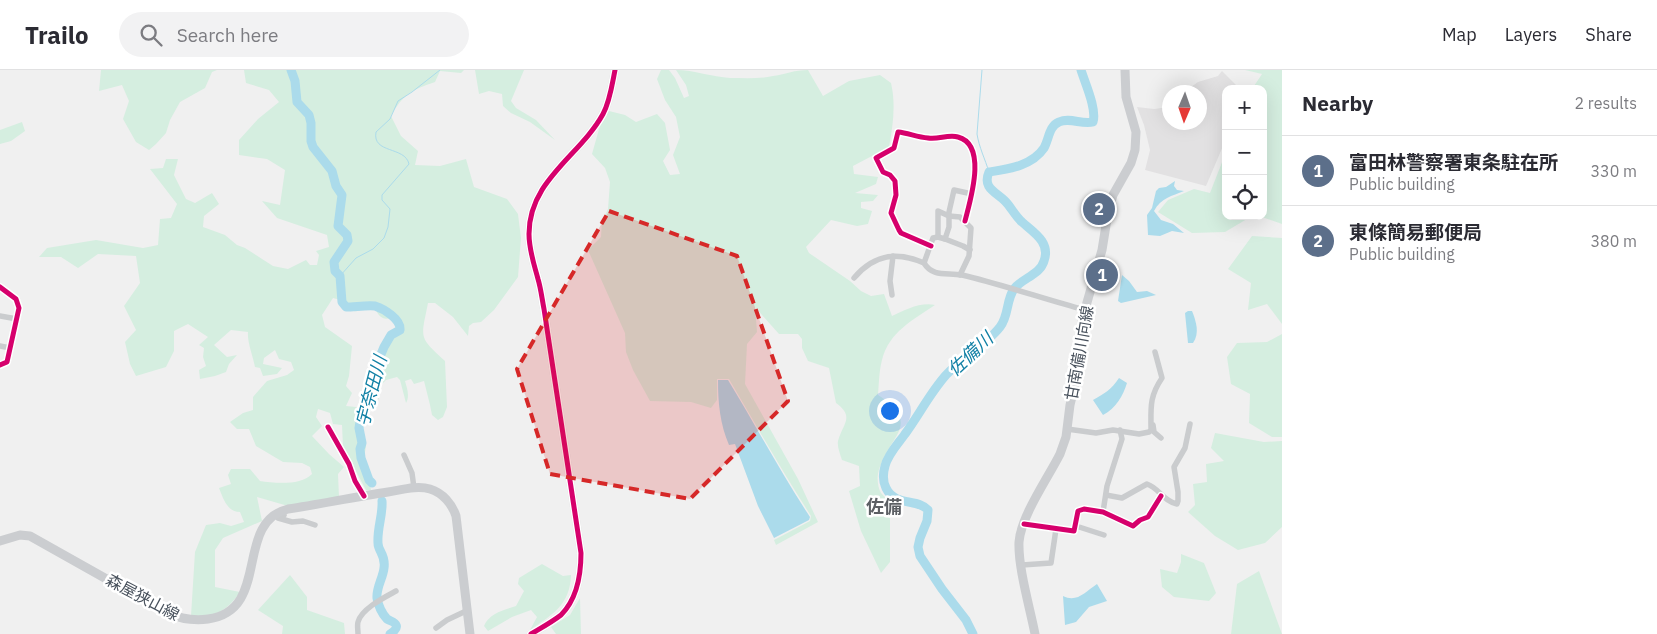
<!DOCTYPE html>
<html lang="en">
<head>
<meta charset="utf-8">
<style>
  body { margin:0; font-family:"IBM Plex Sans","Noto Sans JP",sans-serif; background:#f2f2f3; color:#2b2b33 }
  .controls { position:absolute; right:15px; top:15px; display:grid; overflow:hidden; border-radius:10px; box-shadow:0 5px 20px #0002 }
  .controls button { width:45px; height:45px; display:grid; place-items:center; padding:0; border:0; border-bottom:1px solid #e1e1e2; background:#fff; color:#2b2b33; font:25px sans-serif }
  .compass { position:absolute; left:1162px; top:15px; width:45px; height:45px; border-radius:50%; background:#fff; box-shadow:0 5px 20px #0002; rotate:182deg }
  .you { position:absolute; left:889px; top:340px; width:18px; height:18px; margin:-12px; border:4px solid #fff; border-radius:50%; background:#1a73e8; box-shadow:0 0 0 8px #1a73e833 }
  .badge { display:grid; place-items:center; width:32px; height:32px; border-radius:50%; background:#db2777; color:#fff; font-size:16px; font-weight:700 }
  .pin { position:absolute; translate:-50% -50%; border:2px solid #fff; box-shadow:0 1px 5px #0006 }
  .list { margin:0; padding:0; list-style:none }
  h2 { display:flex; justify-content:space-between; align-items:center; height:65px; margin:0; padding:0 20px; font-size:21px }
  h2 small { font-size:16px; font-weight:400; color:#7c7c81 }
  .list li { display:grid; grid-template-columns:32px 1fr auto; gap:15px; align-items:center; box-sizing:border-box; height:70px; padding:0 20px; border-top:1px solid #e1e1e2 }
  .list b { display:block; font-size:19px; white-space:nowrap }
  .list p { margin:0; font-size:16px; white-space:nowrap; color:#7c7c81 }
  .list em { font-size:16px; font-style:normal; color:#7c7c81 }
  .icon { flex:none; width:28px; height:28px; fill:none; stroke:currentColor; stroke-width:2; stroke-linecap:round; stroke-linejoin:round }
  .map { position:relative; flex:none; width:1282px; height:564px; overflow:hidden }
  header { display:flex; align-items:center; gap:30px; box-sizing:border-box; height:70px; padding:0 25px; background:#fff; border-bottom:1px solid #e1e1e2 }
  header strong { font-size:24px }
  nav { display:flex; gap:28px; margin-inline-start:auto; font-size:18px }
  .search { width:350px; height:45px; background:#f2f2f3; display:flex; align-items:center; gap:12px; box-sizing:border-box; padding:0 18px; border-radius:28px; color:#7c7c81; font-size:19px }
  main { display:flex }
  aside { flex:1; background:#fff }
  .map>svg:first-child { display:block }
  .education { fill:#e2e1e2 }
  .green { fill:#d5eee0 }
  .water { fill:#abdbeb }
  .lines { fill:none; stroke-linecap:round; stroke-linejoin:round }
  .stream { stroke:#abdbeb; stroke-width:1 }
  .river { stroke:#abdbeb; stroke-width:9 }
  .minor { stroke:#caccce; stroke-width:5.5 }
  .tertiary { stroke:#caccce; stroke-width:8 }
  .secondary { stroke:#cbcdd0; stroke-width:9 }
  .cycleway-casing { stroke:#fff; stroke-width:8 }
  .cycleway { stroke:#d6006c; stroke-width:5 }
  .marked { fill:#d62828; fill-opacity:0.2; stroke:#d62828; stroke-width:4; stroke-dasharray:10 6; stroke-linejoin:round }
  .labels { text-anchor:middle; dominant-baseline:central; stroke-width:5; stroke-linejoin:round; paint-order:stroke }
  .street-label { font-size:16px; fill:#48515c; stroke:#fff }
  .water-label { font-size:18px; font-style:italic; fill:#1180a5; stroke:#fff }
  .neighbourhood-label { font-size:18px; font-weight:bold; fill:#5c5f64; stroke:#fff }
</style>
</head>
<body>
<header>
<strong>Trailo</strong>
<div class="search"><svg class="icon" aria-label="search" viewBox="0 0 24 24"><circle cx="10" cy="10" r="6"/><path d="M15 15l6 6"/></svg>Search here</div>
<nav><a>Map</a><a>Layers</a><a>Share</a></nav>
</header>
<main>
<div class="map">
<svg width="1282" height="564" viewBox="0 0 1282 564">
  <rect width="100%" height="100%" fill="#f0f0f0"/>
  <path class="education" d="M1222 1 1240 19H1226V69L1206 116 1145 100 1150 80 1144 55 1137 37 1154 39 1169 37 1170 52H1200V22H1184L1198 12 1218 6Z"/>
  <g class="green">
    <path d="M101 0H217L212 2 205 18 180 32 170 50 166 63 156 74 149 80 136 72 123 49 129 31 122 15 99 21Z"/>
    <path d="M244 0H464L461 3 440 1 435 12C412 20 403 24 391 46L401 66 418 81 415 95 440 96 466 89 474 117 507 129 518 144 521 168 518 207 494 240 481 252 473 253 469 256 468 266 453 247 435 233H428C421 269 418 266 445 291L447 337 443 347 438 350 432 345 430 335 424 311 414 314 411 309 405 311C407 318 410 326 406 333L400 310 397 307 386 310 379 317V330C377 326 373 320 372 315 371 304 377 286 383 276 391 263 396 267 396 248 384 250 378 249 375 236 359 237 356 250 344 231L333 228 322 245 325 257 352 276 349 306 346 316 352 323 346 336 356 337 363 348 362 363 366 377 363 392 369 410 371 420H366L343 377 342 355 333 354 330 343 318 339 316 347 322 356 312 366 329 384 344 397 338 404 339 427 288 436 257 427 262 451 223 468 215 480V517L240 522C227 541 214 548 191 546L195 482 206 455 220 453 231 456 244 452 240 442C227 442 223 428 219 418L231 414 228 405 231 399H250L260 411C274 413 301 416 312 404L310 397 302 393 283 392 256 376 249 359H237L230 352 243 343 253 340V327L267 311 287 305 294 300 291 292 279 289 275 280 264 288 263 294 282 298 277 304 263 306 260 298 255 297C253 286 247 272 248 262L231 260 214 275 227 287 237 285 229 294 226 302 215 306 200 309 199 300 206 296 203 287 204 278 199 275 208 267 188 254 174 261V281L166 297 136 306 130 294 125 272 136 260 124 236 140 213 136 186 98 184 78 198 61 187H39L47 178 96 170 143 178 158 175 160 149 171 148 177 134 150 99 163 98 166 89H178L174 105 186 129 195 133 212 123 219 134 204 146 203 157 225 165 237 175 245 178 273 196 288 199 306 190 310 195H317L319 185 316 181 329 177 327 165 277 148 262 131 280 135 285 100 267 89 239 85V70L258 49 279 32 269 20 246 13Z"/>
    <path d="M475 0H524L511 31 516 38 536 50 555 70 530 52 511 43 503 36 502 24 489 21 479 24Z"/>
    <path d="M661 0H669L675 8 684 28 689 26 686 15 676 0C694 0 712 7 730 8 744 8 760 9 773 6 787 4 794 0 808 0L823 26 849 11 880 5 891 13C896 34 893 56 889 77L853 96 854 104 878 107 876 114 855 123 878 125 873 131 861 132V138L872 141 868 154 857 156 831 150 806 177 809 183 850 211 861 221 871 226 884 224 892 246C905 240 920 232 935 235 913 250 889 262 882 290 879 301 879 314 878 325 925 356 886 366 878 404 877 409 878 418 881 423 885 428 891 431 895 436L890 442V492L881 503 861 461 849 421 860 416 859 396 842 390C840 384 837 376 838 371 843 353 855 347 836 333L829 298 808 291 802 278V269L798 264H779L755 237 757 262 747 274 745 314 798 409 818 452 776 475 774 470 810 451 811 446C782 401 756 355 729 309H717V330L711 338 691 332 650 331 633 300 626 282 625 263 588 180 601 167 602 151 608 139 610 112 605 98 592 84 601 52 609 41 625 45 636 52 657 44 665 53 670 80 663 91 670 105 680 104 673 85 680 67 676 47 665 30 657 9Z"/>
    <path d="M1245 0H1282V154L1259 146H1263V19H1252L1262 4Z"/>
    <path d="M22 52 25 61 11 71 0 74V60Z"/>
    <path d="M1226 82V146H1252L1225 162 1192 163 1158 142 1168 130 1194 119 1210 123Z"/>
    <path d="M1252 166 1282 168V254L1267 234 1248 240 1251 213 1228 199Z"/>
    <path d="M1282 264V367H1272L1249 353 1250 324 1231 314 1227 287 1237 273 1267 272Z"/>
    <path d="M1215 363 1264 372 1282 371V457L1265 473 1238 480 1215 466 1188 442 1195 435 1193 414 1207 412 1206 394 1224 391 1211 378Z"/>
    <path d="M1181 484 1204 493 1216 523 1209 531 1174 527 1162 517 1160 499 1177 503 1181 492Z"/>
    <path d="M542 494 563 506 571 505C570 535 553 544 530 560L537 547 531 540 512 547 488 561 484 556C489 543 504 540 516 536L524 521 518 514 519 508Z"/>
    <path d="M1259 501 1282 564H1231L1237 514Z"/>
    <path d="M290 505 307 527V540L344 553 345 564H282L283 556 258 540Z"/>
    <path d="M580 528 581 564H556L551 557 570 545Z"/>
  </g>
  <g class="water">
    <path d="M1175 111 1174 116 1177 120 1184 121C1172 126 1161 128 1154 141L1161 150 1173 154 1184 163 1172 161 1160 166 1148 165 1147 145 1152 138 1156 121 1159 118 1166 117Z"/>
    <path d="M1122 205 1129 211 1137 222 1147 221 1156 225 1121 233 1118 231Z"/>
    <path d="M1188 241H1192C1196 251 1200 263 1193 273H1188L1185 243Z"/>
    <path d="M1119 308 1127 313C1123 326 1116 338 1103 345L1093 330C1104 324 1112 319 1119 308Z"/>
    <path d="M718 310H728C756 356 781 403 810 447L809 450 774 468 758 436 735 374 729 375C720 354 718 333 718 310Z"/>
    <path d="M1097 514 1107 531 1089 537 1076 552 1065 555 1063 526C1077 533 1085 522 1097 514Z"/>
  </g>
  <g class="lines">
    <g class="stream">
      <path d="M982 0 977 64C979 77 985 89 989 102"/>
      <path d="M340 206 356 188 373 179 384 168 388 157 390 139 382 130V125L409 94C405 76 372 84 376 62L390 49 398 31 412 22 440 0"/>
    </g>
    <g class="river">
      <path d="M291 0 295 11 297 32 309 45 311 53V71L313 77 332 101 336 116 342 125 338 156 347 165 348 171 334 192 335 201 340 206 342 232 346 237C354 237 368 235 375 236 384 239 401 249 400 260L391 265 384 277 370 311V330L360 352 359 358 362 373 360 379 361 388 369 410 372 413"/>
      <path d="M382 431C383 445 377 458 378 473 378 482 386 484 384 498 383 508 376 518 377 528 378 535 382 544 387 549 390 551 395 552 396 555 398 559 393 562 390 564"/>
      <path d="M973 564 966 550 942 519 920 486 918 477 920 468 927 451 928 440C918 428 895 437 886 418 883 412 883 403 885 396 888 384 898 374 905 364 919 345 930 323 946 305 962 288 985 276 1000 257 1009 246 1006 230 1014 219 1022 208 1040 205 1044 191 1051 172 1033 162 1022 152 1015 146 1011 137 1005 131 996 122 982 118 989 102 1008 99 1032 96 1044 78 1049 69 1049 56 1059 52 1070 47 1082 55 1093 52 1097 39 1085 13 1081 0"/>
    </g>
    <g class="minor">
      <path d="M938 167V141L949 146 960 147 971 158 969 186 960 205"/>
      <path d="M945 169 963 176 970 180"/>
      <path d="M931 176 901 163 899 160 891 143 896 125 895 111 890 105 883 102 876 88 894 78 898 62C908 63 917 67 928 68 938 70 948 64 958 67 988 75 970 131 965 151"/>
      <path d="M924 193 933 168 938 167 945 169 949 157V142L954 120 972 124"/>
      <path d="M854 208C874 184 897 181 924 193 933 208 948 202 962 205 1004 215 1044 229 1085 240"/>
      <path d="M0 217 16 229 19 238 7 292 0 295"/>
      <path d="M892 225 890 211 893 186"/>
      <path d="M0 246 17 249"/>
      <path d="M0 276 10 278"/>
      <path d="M1153 355 1154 362 1161 368"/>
      <path d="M328 357 349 394 355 411 364 426"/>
      <path d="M1067 359 1096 363 1113 360 1139 364 1149 362 1151 360C1151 338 1149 327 1162 308L1155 282"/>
      <path d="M404 385 412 403 414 418"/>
      <path d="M1106 425 1122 428 1147 414C1159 418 1163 431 1177 434L1178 431V422L1174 397 1185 378 1190 354"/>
      <path d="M1103 442 1107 416 1122 369 1120 360"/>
      <path d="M284 445 278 448 292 452 303 451 315 455"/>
      <path d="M1024 454 1074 461 1078 441 1084 439 1103 442 1133 456 1140 450 1148 447 1161 426"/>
      <path d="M1076 456 1104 465"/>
      <path d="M1022 495 1051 493 1056 459"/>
      <path d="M436 558 447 550 466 541"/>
      <path d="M358 564C358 560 357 555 358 552 361 539 385 527 396 521"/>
    </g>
    <path class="tertiary" d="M531 564C541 558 552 552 561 545 577 529 581 505 581 483L544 239C542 229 541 219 538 209 534 194 529 180 529 164 529 110 580 86 603 44 610 31 612 15 615 0"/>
    <g class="secondary">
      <path d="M0 471 20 465 30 466 167 543C181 549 193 551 208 549 272 540 233 453 288 439 321 434 354 427 388 422 401 420 417 415 430 419 443 423 452 434 456 446L470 564"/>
      <path d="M1035 564C1030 538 1018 498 1019 472 1021 446 1048 408 1060 384L1066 367 1070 335 1079 298 1082 250 1102 180 1108 143 1113 125 1131 93 1135 80 1136 62 1126 27 1125 0"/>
    </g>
    <defs>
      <g id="cycleway">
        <path d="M931 176 901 163 899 160 891 143 896 125 895 111 890 105 883 102 876 88 894 78 898 62C908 63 917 67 928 68 938 70 948 64 958 67 988 75 970 131 965 151"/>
        <path d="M0 217 16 229 19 238 7 292 0 295"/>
        <path d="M328 357 349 394 355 411 364 426"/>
        <path d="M1024 454 1074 461 1078 441 1084 439 1103 442 1133 456 1140 450 1148 447 1161 426"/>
        <path d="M531 564C541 558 552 552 561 545 577 529 581 505 581 483L544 239C542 229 541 219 538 209 534 194 529 180 529 164 529 110 580 86 603 44 610 31 612 15 615 0"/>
      </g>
    </defs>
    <use href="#cycleway" class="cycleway-casing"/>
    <use href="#cycleway" class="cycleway"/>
  </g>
  <path class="marked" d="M609 141 737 186 788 331 690 429 550 404 517 299Z"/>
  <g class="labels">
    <g class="street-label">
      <text transform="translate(1079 283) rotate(-80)">甘南備川向線</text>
      <text transform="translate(143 527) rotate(28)">森屋狭山線</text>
    </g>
    <g class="water-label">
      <text transform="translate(970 284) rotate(-43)">佐備川</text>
      <text transform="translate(371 321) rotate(-75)">宇奈田川</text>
    </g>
    <g class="neighbourhood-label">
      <text x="884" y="436">佐備</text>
    </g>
  </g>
</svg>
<div class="controls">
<button>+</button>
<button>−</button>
<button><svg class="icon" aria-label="locate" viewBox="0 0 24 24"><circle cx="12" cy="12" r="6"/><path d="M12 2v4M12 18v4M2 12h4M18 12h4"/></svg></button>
</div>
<svg class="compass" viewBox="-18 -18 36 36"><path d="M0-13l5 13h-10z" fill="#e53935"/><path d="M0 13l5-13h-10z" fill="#7c7c81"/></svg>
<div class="you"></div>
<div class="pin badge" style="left:1102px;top:205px;background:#5c6f8a">1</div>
<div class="pin badge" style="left:1099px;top:139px;background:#5c6f8a">2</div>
</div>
<aside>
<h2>Nearby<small>2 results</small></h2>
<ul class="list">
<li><span class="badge" style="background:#5c6f8a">1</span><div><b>富田林警察署東条駐在所</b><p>Public building</p></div><em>330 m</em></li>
<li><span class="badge" style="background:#5c6f8a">2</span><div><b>東條簡易郵便局</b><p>Public building</p></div><em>380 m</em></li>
</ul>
</aside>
</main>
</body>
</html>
